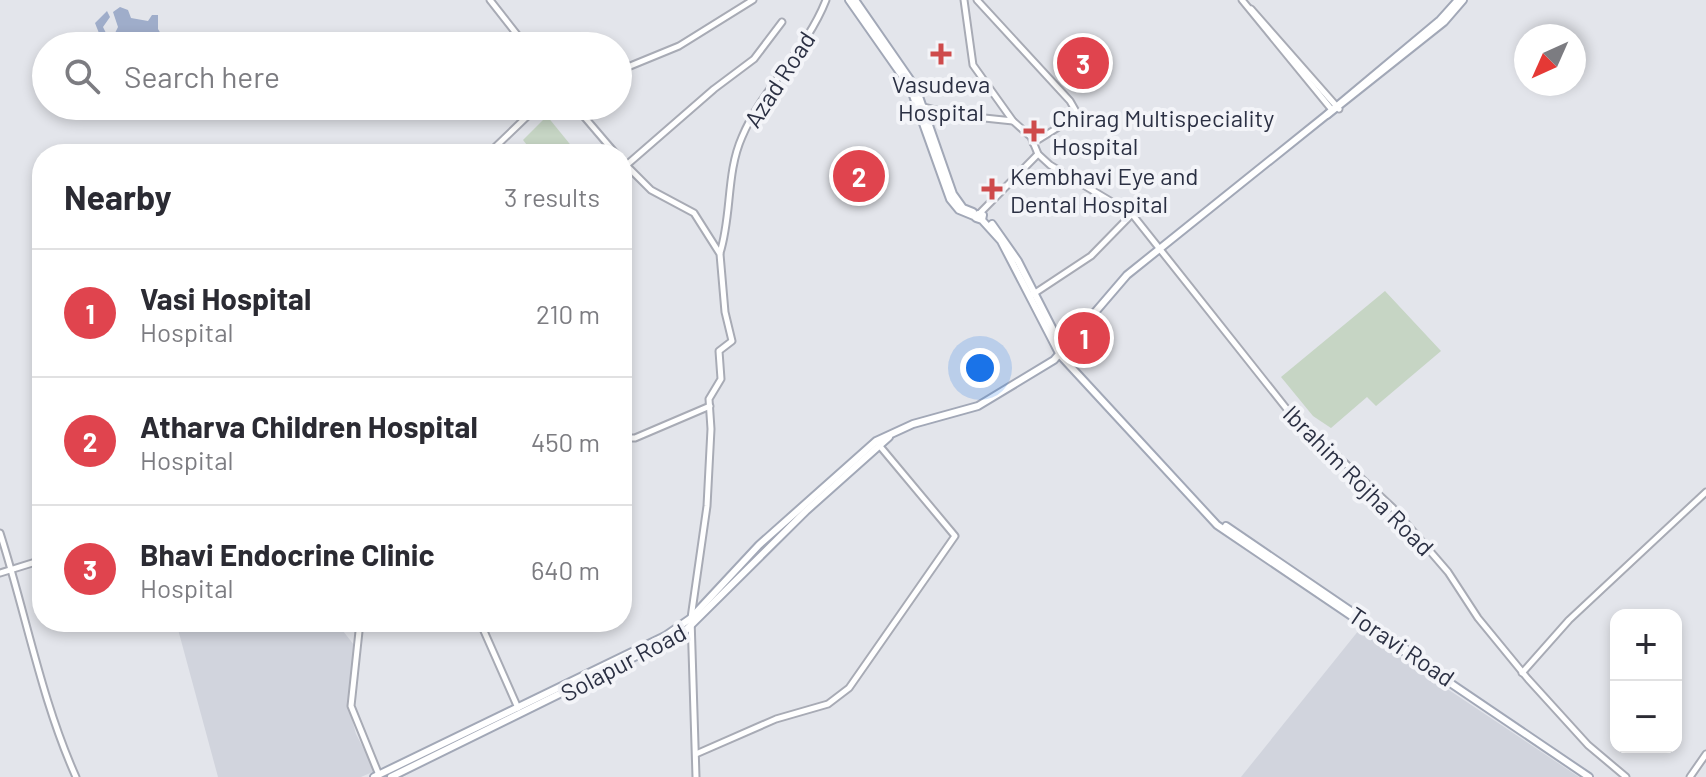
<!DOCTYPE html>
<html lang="en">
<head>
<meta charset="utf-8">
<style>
  body { margin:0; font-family:Barlow,sans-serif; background:#f7f7f7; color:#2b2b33 }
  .controls { position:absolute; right:24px; bottom:24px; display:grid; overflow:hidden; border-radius:16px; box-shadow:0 4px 12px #0003 }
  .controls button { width:72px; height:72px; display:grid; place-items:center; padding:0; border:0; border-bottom:2px solid #e1e1e2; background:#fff; color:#2b2b33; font:40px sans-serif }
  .compass { position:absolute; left:1514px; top:24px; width:72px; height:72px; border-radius:50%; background:#fff; box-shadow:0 4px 12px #0003; rotate:225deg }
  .you { position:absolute; left:980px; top:368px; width:28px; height:28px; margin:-20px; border:6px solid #fff; border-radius:50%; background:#1a73e8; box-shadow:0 0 0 12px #1a73e833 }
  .badge { display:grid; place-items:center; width:52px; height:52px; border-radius:50%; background:#d93025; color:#fff; font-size:26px; font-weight:700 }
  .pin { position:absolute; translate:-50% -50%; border:4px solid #fff; box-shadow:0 2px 8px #0006 }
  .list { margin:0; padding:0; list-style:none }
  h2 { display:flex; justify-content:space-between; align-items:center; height:104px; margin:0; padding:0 32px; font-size:34px }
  h2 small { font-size:26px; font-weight:400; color:#7c7c81 }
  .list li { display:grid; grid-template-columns:52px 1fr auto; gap:24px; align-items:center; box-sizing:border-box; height:128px; padding:0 32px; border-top:2px solid #e1e1e2 }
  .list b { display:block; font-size:30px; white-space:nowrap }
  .list p { margin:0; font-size:26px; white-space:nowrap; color:#7c7c81 }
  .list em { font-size:26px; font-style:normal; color:#7c7c81 }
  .icon { flex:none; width:44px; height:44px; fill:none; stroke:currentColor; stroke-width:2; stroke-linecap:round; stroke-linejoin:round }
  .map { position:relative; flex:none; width:1706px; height:777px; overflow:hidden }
  .search { position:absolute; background:#fff; box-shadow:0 4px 12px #0003; left:32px; top:32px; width:600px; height:88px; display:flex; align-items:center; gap:20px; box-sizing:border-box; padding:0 28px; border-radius:44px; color:#7c7c81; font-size:30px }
  .panel { position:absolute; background:#fff; box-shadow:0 4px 12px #0003; left:32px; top:144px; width:600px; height:488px; border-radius:32px }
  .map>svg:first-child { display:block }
  .built { fill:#d1d4dd }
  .green { fill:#c6d5c4 }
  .water { fill:#9fadca }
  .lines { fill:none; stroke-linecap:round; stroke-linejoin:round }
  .secondary-casing { stroke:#a8abb5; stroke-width:9 }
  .primary-casing { stroke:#a2a8b7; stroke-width:10 }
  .secondary { stroke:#fff; stroke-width:5 }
  .primary { stroke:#fff; stroke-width:6 }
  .poi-dot { fill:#ce4a4b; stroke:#f3f4f8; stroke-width:3 }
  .labels { text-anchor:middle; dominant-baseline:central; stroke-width:8; stroke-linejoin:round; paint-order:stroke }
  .street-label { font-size:24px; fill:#2b3043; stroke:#f3f4f8 }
  .poi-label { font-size:24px; fill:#2b3043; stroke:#f3f4f8; text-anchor:start }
</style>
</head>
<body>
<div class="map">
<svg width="1706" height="777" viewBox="0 0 1706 777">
  <rect width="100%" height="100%" fill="#e3e5eb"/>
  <g class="built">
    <path d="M176 622H336L354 645 348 705 356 734 375 771 361 777H218Z"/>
    <path d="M1359 630 1579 777H1241Z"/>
  </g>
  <g class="green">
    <path d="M547 116 578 154H534L523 140Z"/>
    <path d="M1385 291 1441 351 1376 406 1367 397 1331 428 1313 416 1281 377Z"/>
  </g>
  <path class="water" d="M120 7 128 10 131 18 148 21 152 15H158V29L168 46H104L95 23 107 11 110 17 103 27 106 33H115L118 27 113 12Z"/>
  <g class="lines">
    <defs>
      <g id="secondary">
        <path d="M490 0 526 46"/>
        <path d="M964 0 973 65 1013 121"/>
        <path d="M977 0 1070 101 1078 115 1033 143"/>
        <path d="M1242 0 1332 110"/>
        <path d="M1251 9 1339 109"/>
        <path d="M618 71 679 46 753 0"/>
        <path d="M575 106 616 154"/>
        <path d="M920 106 956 115 1013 121 1031 137 1038 154 1050 165 1132 214 1286 408 1392 507 1448 572 1478 618 1528 679 1588 745 1626 777"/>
        <path d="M488 154 538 106"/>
        <path d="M622 161 651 190 694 213 720 254 725 312 732 341 719 351 721 379 709 399 711 429 707 506 691 618 696 777"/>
        <path d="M622 169 714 89 754 59 782 22"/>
        <path d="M980 213 1038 154"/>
        <path d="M720 253C732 215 726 173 742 137 763 87 806 51 826 0"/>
        <path d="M1032 295 1091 256 1132 214"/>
        <path d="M622 438H635L710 406"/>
        <path d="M0 533C26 614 41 699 76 777"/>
        <path d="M0 573 42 560"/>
        <path d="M360 622 351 706 379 775"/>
        <path d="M480 622 518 708"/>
        <path d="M1522 673 1569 620 1706 492"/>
        <path d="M696 754 776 719 828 704 849 688 955 536 879 445"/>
        <path d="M1690 777 1706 754"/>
      </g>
      <g id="primary">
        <path d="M849 0 910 87 950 199 959 210 976 217"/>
        <path d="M855 0 916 88 953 194 963 208 973 212"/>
        <path d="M1327 115 1444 22 1463 0"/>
        <path d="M982 220 976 218 978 214 983 215 982 220 1001 241 1060 355 1217 525 1589 777"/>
        <path d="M992 224 1018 261 1065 353"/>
        <path d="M1226 526 1405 648"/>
        <path d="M374 777 665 636 691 618 759 545 876 441 913 424 978 406 1054 360 1127 275 1324 117 1440 20 1458 0"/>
        <path d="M391 777 683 633 806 511 889 437"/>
      </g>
    </defs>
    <use href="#secondary" class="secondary-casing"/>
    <use href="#primary" class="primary-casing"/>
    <use href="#secondary" class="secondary"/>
    <use href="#primary" class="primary"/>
  </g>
  <g class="poi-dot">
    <path d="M937 42h8v8h8v8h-8v8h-8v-8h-8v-8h8z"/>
    <path d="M1030 119h8v8h8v8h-8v8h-8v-8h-8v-8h8z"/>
    <path d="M988 177h8v8h8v8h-8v8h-8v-8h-8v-8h8z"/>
  </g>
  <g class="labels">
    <g class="street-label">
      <text transform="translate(779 79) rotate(-57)">Azad Road</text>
      <text transform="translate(1359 480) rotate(45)">Ibrahim Rojha Road</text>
      <text transform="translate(1402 646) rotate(34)">Toravi Road</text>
      <text transform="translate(623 662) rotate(-28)">Solapur Road</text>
    </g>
    <g class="poi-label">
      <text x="941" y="83" text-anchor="middle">Vasudeva<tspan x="941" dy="28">Hospital</tspan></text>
      <text x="1052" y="117">Chirag Multispeciality<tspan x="1052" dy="28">Hospital</tspan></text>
      <text x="1010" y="175">Kembhavi Eye and<tspan x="1010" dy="28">Dental Hospital</tspan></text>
    </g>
  </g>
</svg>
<div class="controls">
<button>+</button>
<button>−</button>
</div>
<svg class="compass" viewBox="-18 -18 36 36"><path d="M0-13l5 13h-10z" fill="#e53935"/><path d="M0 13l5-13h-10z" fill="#7c7c81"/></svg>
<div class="you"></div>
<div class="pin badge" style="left:1084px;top:338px;background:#e0444e">1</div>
<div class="pin badge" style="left:859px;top:176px;background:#e0444e">2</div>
<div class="pin badge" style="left:1083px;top:63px;background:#e0444e">3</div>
<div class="search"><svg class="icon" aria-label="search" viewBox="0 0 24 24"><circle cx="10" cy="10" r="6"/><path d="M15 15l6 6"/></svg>Search here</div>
<section class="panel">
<h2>Nearby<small>3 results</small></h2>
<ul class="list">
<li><span class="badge" style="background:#e0444e">1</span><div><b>Vasi Hospital</b><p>Hospital</p></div><em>210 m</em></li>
<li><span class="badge" style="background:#e0444e">2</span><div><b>Atharva Children Hospital</b><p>Hospital</p></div><em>450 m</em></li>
<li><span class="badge" style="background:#e0444e">3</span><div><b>Bhavi Endocrine Clinic</b><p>Hospital</p></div><em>640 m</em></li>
</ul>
</section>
</div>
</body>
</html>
